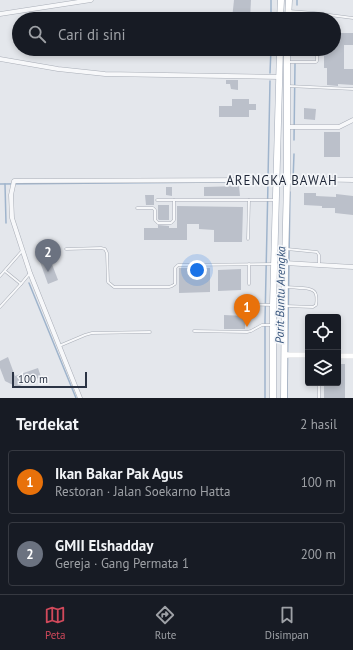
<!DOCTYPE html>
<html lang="id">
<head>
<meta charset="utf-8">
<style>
  body { margin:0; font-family:"PT Sans",sans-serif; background:#242831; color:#f1f3f6 }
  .controls { position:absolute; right:12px; bottom:12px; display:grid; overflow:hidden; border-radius:4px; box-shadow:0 2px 6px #0003 }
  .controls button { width:36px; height:36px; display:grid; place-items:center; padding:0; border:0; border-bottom:1px solid #363941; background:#171b24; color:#f1f3f6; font:20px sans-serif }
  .scale { position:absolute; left:12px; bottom:10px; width:75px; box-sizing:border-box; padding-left:4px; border:2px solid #2b3445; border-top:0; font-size:11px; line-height:14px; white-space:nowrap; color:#2b3445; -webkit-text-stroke:3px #f4f6f9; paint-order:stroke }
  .you { position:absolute; left:197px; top:270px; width:14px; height:14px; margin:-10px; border:3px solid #fff; border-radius:50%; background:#1a73e8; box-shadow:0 0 0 6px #1a73e833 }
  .badge { display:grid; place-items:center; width:26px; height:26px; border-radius:50%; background:#d1495b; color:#fff; font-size:13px; font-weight:700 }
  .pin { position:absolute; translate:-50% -33px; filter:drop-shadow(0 1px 2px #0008) }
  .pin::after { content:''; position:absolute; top:21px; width:14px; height:12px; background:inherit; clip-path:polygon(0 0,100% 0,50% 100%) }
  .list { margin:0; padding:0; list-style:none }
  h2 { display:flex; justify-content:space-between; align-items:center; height:52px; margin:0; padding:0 16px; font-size:17px }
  h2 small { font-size:13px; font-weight:400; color:#9ea1a6 }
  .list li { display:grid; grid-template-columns:26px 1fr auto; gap:12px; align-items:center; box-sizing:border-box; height:64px; margin:0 8px 8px; padding:0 8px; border:1px solid #363941; border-radius:4px }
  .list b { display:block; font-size:15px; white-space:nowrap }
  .list p { margin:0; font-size:13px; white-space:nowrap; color:#9ea1a6 }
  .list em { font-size:13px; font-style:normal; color:#9ea1a6 }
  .icon { flex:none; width:22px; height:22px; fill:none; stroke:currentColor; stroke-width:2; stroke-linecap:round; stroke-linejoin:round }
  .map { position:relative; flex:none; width:353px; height:398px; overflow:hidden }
  .search { position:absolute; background:#171b24; box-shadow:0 2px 6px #0003; left:12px; right:12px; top:12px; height:44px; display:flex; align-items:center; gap:10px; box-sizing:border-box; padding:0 14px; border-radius:22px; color:#9ea1a6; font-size:15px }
  .sheet { height:196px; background:#171b24 }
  nav { display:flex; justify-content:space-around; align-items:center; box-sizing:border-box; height:56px; border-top:1px solid #363941; background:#171b24; font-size:11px; color:#9ea1a6 }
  nav a { display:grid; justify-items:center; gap:2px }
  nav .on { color:#d1495b }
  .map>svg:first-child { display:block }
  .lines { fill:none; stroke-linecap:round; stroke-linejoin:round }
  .stream { stroke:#9fb4cc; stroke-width:1.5 }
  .building { fill:#bbc0ca }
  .lane-casing { stroke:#a9aeb7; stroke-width:3 }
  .street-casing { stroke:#a9aeb7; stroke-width:5 }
  .secondary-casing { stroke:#a9aeb7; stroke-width:6 }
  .primary-casing { stroke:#a3abb8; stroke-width:7 }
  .lane { stroke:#f7f8fa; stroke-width:2 }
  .street { stroke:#f7f8fa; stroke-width:4 }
  .secondary { stroke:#fff; stroke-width:5.5 }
  .primary { stroke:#fff; stroke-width:6 }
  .labels { text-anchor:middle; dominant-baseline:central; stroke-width:3.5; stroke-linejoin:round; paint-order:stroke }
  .water-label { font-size:12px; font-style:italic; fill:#34527a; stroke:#f4f6f9 }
  .quarter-label { font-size:13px; letter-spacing:1px; fill:#1d2536; stroke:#f4f6f9 }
</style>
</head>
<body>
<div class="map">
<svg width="353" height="398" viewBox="0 0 353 398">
  <rect width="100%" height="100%" fill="#e4e7ec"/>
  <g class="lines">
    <g class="stream">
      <path d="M297 5V0"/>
      <path d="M271 19V0"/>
      <path d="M297 19V14"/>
      <path d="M270 73 271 49"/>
      <path d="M294 140 295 64"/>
      <path d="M268 178 270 81"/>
      <path d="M293 181 294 154"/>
      <path d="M0 184 226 182"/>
      <path d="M5 184 6 223"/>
      <path d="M29 283 76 398"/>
      <path d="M265 398V320L268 182"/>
      <path d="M287 398 290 192"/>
    </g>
  </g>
  <g class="building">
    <path d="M234 0H251L250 19H232Z"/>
    <path d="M334 33H353V45H344V69H353V85L338 84V86L327 85V68H324V49H334Z"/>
    <path d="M226 80H238V90L231 89 230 84H226Z"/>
    <path d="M232 99H249V104H256V110H249V117H219V106H232Z"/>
    <path d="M304 108 316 109 315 120 304 119Z"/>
    <rect x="324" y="132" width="16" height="25"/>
    <path d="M239 186 240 196H204V187Z"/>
    <path d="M166 187H172V196L166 195Z"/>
    <path d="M304 193H316V196L336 197V194L353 196V215L335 213V208H322V206L304 205Z"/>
    <path d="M145 195H154V205H146Z"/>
    <path d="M158 205H169V220H159L158 219Z"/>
    <path d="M177 206 243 207 242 242H214V230L199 229V224H187V240H144V228H158V225L169 226V228H177Z"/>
    <path d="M50 259 58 280 48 284 40 262Z"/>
    <path d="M179 268H210V292L179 293Z"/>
    <path d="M241 269V290L218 291V270Z"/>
    <path d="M224 315 245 316V329H224Z"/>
    <path d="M8 357 15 376 38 368 41 377 17 387 5 381 0 368V361Z"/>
    <path d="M338 364H345V398H324V383H338Z"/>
  </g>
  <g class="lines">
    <defs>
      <g id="lane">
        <path d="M289 11 314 13 353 18"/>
        <path d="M288 62H316L317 61V49"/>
        <path d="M288 86 353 89"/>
        <path d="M157 200H275"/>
        <path d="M137 208H153L155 210V220L158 223H171L174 220V200"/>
        <path d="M248 239 249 200"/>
        <path d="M66 249 101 248 105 249 107 253 108 282 114 287H169L172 286 175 284V268L178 265 274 264"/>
        <path d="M287 249 317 252 319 255V264"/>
        <path d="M5 271 21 284"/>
        <path d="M0 276 22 251"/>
        <path d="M249 284V264"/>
        <path d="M238 304 272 305"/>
        <path d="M286 306 313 307 316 305C318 292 315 289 303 288 297 288 292 287 286 287"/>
        <path d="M0 307 21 284 30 273"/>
        <path d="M194 331 247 332 251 331 262 325H272"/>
        <path d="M59 346 85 335 92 333 150 332"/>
        <path d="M319 398V383"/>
      </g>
      <g id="street">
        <path d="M0 14 91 0"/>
        <path d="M0 59 58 69 105 74 279 77"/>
        <path d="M287 127H339L353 120"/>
        <path d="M287 182 297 181 308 179 353 180"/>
        <path d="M285 263 353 267"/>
        <path d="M80 398 30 273 12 218 11 195 14 181 276 180"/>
      </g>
      <g id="secondary">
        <path d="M285 355H308"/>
        <path d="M338 356H353"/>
      </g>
      <g id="primary">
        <path d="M280 19 281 0"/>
        <path d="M288 19 289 0"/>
        <path d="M273 398V305L280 49"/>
        <path d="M284 398 285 263 287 182V49"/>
      </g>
    </defs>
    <use href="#lane" class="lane-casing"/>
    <use href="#street" class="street-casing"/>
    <use href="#secondary" class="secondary-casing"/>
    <use href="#primary" class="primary-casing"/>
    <use href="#lane" class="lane"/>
    <use href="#street" class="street"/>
    <use href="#secondary" class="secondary"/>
    <use href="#primary" class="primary"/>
  </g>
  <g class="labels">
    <g class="water-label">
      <text transform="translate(280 295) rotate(-89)">Parit Buntu Arengka</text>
    </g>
    <g class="quarter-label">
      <text x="282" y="180">ARENGKA BAWAH</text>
    </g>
  </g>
</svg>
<div class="controls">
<button><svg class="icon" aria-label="locate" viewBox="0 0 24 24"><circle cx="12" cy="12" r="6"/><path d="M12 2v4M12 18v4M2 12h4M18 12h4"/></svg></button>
<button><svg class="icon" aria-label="layers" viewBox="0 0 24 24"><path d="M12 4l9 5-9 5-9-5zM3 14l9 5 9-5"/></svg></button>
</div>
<div class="scale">100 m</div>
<div class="you"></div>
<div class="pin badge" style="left:247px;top:327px;background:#e8710a">1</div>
<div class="pin badge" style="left:48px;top:272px;background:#6b7280">2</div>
<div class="search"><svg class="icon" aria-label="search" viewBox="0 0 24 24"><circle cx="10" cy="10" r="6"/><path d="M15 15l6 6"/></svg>Cari di sini</div>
</div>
<section class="sheet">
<h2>Terdekat<small>2 hasil</small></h2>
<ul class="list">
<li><span class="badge" style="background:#e8710a">1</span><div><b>Ikan Bakar Pak Agus</b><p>Restoran · Jalan Soekarno Hatta</p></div><em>100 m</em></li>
<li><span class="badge" style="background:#6b7280">2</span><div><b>GMII Elshadday</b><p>Gereja · Gang Permata 1</p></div><em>200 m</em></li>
</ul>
</section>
<nav>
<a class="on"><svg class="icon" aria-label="map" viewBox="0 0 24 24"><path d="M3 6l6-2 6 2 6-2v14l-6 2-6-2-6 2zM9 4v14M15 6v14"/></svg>Peta</a>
<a><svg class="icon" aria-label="directions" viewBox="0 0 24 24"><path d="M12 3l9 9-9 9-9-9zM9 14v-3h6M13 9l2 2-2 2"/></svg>Rute</a>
<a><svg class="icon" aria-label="saved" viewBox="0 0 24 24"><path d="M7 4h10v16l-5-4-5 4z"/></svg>Disimpan</a>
</nav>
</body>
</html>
